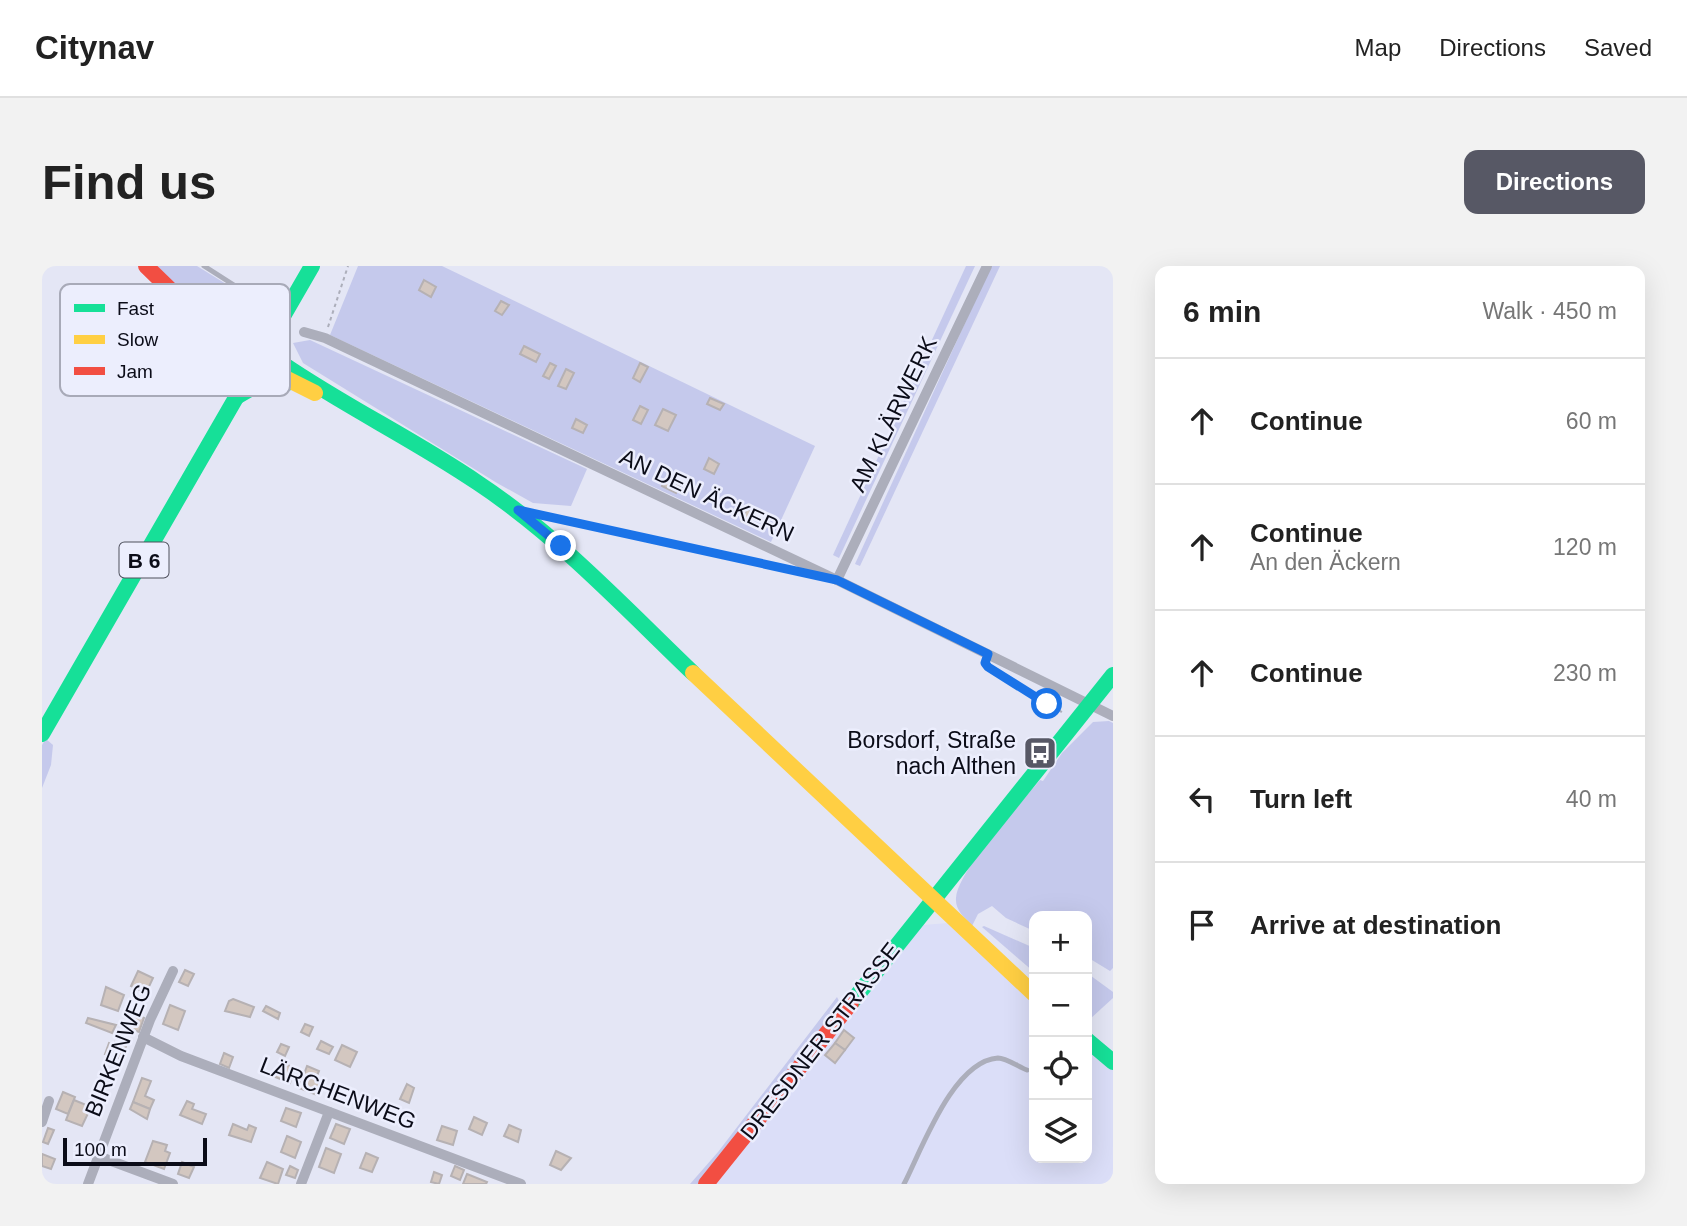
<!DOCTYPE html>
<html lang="en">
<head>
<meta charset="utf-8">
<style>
  body { margin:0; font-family:Helvetica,sans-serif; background:#f2f2f2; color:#222 }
  .controls { position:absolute; right:21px; bottom:21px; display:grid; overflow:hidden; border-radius:14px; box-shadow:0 7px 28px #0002 }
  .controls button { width:63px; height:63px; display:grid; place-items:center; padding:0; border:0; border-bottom:2px solid #e0e0e0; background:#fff; color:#222; font:35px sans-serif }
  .scale { position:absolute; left:21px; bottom:18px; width:144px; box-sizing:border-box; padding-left:7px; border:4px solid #0b0c18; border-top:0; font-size:19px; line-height:24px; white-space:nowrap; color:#0b0c18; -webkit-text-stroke:5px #eceefd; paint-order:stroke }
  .stop { position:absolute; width:21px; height:21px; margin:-16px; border:5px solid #1a73e8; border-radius:50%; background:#fff }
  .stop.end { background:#1a73e8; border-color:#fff; box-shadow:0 2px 7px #0008 }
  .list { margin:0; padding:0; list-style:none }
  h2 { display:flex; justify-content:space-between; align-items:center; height:91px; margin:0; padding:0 28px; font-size:30px }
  h2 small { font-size:23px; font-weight:400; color:#767676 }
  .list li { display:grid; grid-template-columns:46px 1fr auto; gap:21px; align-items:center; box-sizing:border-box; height:126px; padding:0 28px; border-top:2px solid #e0e0e0 }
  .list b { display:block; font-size:26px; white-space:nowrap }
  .list p { margin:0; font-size:23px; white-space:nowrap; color:#767676 }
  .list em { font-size:23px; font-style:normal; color:#767676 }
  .icon { flex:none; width:38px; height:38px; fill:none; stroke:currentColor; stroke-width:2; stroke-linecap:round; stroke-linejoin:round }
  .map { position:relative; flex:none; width:1071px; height:918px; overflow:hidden; border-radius:14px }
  header { display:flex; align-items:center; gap:42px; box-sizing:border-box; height:98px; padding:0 35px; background:#fff; border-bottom:2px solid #e0e0e0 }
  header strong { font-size:33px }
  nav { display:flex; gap:38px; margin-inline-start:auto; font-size:24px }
  .intro { display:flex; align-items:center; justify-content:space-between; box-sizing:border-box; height:168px; padding:0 42px }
  h1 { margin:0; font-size:49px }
  .button { padding:18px 32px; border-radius:14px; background:#575865; color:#fff; font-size:24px; font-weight:700 }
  main { display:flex; gap:42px; padding:0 42px }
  aside { flex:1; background:#fff; border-radius:14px; box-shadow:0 7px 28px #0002 }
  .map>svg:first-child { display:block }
  .built { fill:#dbdef8 }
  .green { fill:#c5c9ec }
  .building { fill:#d3c7c0; stroke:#b6b1b3; stroke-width:2 }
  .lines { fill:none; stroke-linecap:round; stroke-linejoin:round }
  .path { stroke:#acaeba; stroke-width:2; stroke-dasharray:3.5 3.5; stroke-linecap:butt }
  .lane { stroke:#acaebb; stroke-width:5 }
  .street { stroke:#acaebb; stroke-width:10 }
  .fast { stroke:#16e098; stroke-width:16 }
  .slow { stroke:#ffcf43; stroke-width:16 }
  .jam { stroke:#f24e42; stroke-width:16 }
  .route { stroke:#1a73e8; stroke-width:9 }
  .labels { text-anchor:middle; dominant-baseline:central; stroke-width:5; stroke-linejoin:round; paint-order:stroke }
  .shield { fill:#eceefd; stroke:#4e505d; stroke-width:2 }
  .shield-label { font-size:21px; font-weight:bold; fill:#0b0c18 }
  .street-label { font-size:23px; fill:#0b0c18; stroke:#eceefd }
  .poi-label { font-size:23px; fill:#0b0c18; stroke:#eceefd; text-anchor:end }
  .key { fill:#eceefd; stroke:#a8aab8; stroke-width:2 }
  .key-label { font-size:19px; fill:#0b0c18 }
</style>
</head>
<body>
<header>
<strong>Citynav</strong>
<nav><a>Map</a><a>Directions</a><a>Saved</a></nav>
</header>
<div class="intro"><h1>Find us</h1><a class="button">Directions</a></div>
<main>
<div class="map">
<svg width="1071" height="918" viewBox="0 0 1071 918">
  <rect width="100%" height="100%" fill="#e4e6f5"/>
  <path class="built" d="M906 657 992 735V892H1045V782L1071 804V918H673L881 659Z"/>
  <g class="green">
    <path d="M115 0H155L205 31 208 46 215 52 216 65C181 67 137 23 115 0Z"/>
    <path d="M316 0H400L773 180 729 276 288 69Z"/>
    <path d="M924 0H933L797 292 791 289Z"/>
    <path d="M949 0H958L818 300 813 298Z"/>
    <path d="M268 74 545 203 529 240 491 237 455 217 261 97 251 77Z"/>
    <path d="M1067 455 1071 457V702L1068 705 1045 691V650H992V665L964 652 950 640 936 648 930 660C922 651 913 644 914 632 916 604 979 537 998 514L1001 515 1020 487 1051 456Z"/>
    <path d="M4 473 11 479 9 499 0 522V479Z"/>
    <path d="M942 660 992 682V706L940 661Z"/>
    <path d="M1045 707 1071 726V732L1048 753 1045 751Z"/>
    <path d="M795 731 799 739 657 918H648L676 886Z"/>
  </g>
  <g class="building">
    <path d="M382 14 394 21 389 31 377 24Z"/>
    <path d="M459 35 467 39 460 49 453 45Z"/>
    <path d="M482 80 498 88 494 96 478 88Z"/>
    <path d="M508 97 514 100 507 113 501 110Z"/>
    <path d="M598 97 606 101 598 116 591 112Z"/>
    <path d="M524 103 532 107 524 123 516 120Z"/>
    <path d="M668 132 682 138 678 144 665 138Z"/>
    <path d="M598 140 606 144 599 158 591 154Z"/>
    <path d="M621 143 634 149 626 165 613 159Z"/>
    <path d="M534 153 545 159 541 167 530 162Z"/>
    <path d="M667 192 677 198 672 208 662 203Z"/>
    <path d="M624 212 638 220 634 227 620 220Z"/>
    <path d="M705 243 713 247 707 259 699 255Z"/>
    <path d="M143 704 152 708 146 720 137 716Z"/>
    <path d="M96 705 111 712 104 727 89 720Z"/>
    <path d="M64 721 82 729 76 745 59 739Z"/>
    <path d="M191 733 212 741 208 751 183 745 187 735Z"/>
    <path d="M128 739 143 745 136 764 121 758Z"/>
    <path d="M224 740 238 747 236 753 221 745Z"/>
    <path d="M92 749 102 752 97 766 86 762Z"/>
    <path d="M46 752 74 759 70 767 44 757Z"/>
    <path d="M263 758 271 761 267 770 259 766Z"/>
    <path d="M802 764 812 772 803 784 793 777Z"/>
    <path d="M279 775 291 781 287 788 275 783Z"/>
    <path d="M73 776 84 780 79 793 63 788 67 777 72 779Z"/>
    <path d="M793 777 803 784 793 797 783 789Z"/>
    <path d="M239 778 247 781 243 790 235 786Z"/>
    <path d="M300 779 315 786 308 801 293 794Z"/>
    <path d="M182 787 191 791 187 802 178 798Z"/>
    <path d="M238 796 253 802 248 817 233 811Z"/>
    <path d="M265 800 277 805 274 812 281 815 275 829 257 822Z"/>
    <path d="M100 812 109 815 103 830 112 834 108 843 91 836Z"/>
    <path d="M365 818 372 822 367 837 358 833Z"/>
    <path d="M21 826 33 831 26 848 14 843Z"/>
    <path d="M32 834 49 841 40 860 24 854Z"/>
    <path d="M145 835 152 838 150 843 164 848 160 858 138 849Z"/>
    <path d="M91 836 108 843 105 853 88 843Z"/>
    <path d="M244 842 259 847 254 861 239 855Z"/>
    <path d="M432 851 445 857 440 869 427 863Z"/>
    <path d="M191 858 205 864 207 859 214 862 209 876 187 869Z"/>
    <path d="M294 858 308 863 302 878 288 872Z"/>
    <path d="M467 859 479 864 476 876 462 870Z"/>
    <path d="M400 860 415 865 411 879 395 874Z"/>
    <path d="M6 862 12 864 6 878 1 876Z"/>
    <path d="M245 870 259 876 253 892 239 886Z"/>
    <path d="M111 875 125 879 123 885 128 887 122 903 103 896Z"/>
    <path d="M284 882 299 888 292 907 277 901Z"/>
    <path d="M514 885 529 892 519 904 508 899Z"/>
    <path d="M324 887 336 892 330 906 318 902Z"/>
    <path d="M0 888 13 893 9 903 0 900Z"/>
    <path d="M140 896 152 901 147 912 136 908Z"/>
    <path d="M225 896 241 903 236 918 218 912Z"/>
    <path d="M248 900 256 904 253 912 244 909Z"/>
    <path d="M413 900 422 904 418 914 409 910Z"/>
    <path d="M392 906 400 909 397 918 389 916Z"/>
    <path d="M425 908 445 916 444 918H421Z"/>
  </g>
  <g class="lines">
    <g class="path">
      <path d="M217 49 220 61"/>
      <path d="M286 61 306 0"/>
      <path d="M505 251 749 304"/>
      <path d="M946 401 1005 438 1014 440 1022 449"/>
    </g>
    <g class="lane">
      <path d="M162 0 209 30 215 41"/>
      <path d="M862 918C880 883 911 795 956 792 964 792 977 801 985 804"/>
    </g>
    <g class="street">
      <path d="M262 66 283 72 795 314 1071 450"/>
      <path d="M795 314 945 0"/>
      <path d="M101 771 139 790 479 918"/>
      <path d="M0 856 7 835"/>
      <path d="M56 890 131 918"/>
      <path d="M46 918 108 754 131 705"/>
      <path d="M259 918 287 846"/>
    </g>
    <g class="fast">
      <path d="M241 98C304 141 373 174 436 217 516 270 582 341 651 407"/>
      <path d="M194 131 215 119 245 117"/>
      <path d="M0 468 270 0"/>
      <path d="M809 737 1071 409"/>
      <path d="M1045 774 1071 796"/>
    </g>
    <g class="slow">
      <path d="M160 55 213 97 273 127"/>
      <path d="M651 407 992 728"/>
    </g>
    <g class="jam">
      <path d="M104 0 142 37 198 68 241 98"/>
      <path d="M664 918 809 737"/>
    </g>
  </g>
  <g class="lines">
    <path class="route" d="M519 280 476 244 795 314 946 388 943 397 946 401 1005 438"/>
  </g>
  <defs>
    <symbol id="bus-square" viewBox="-11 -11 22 22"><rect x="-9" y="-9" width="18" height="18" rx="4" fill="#575865" stroke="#eceefd"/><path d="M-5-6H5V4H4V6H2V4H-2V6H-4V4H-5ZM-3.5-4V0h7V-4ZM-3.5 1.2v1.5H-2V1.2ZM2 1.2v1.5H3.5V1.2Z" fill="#fff"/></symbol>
  </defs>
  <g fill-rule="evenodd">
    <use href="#bus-square" x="979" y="468" width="38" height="38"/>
  </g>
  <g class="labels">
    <rect class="shield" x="77.5" y="276.5" width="49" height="35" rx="5"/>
    <g class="shield-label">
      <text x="102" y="294">B 6</text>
    </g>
    <g class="street-label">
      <text transform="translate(851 148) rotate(-64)">AM KLÄRWERK</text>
      <text transform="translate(665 229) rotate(25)">AN DEN ÄCKERN</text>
      <text transform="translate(778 775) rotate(-52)">DRESDNER STRASSE</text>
      <text transform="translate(76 784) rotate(-68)">BIRKENWEG</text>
      <text transform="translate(296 827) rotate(21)">LÄRCHENWEG</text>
    </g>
    <g class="poi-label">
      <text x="974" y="474">Borsdorf, Straße<tspan x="974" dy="26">nach Althen</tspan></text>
    </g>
  </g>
  <rect x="18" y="18" width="230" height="112" rx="10" class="key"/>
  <rect x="32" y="38" width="31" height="8" fill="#16e098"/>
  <rect x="32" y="69" width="31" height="9" fill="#ffcf43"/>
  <rect x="32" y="101" width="31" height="8" fill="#f24e42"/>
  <g class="key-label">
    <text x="75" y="49">Fast</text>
    <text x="75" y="80">Slow</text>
    <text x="75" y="112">Jam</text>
  </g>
</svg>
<div class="controls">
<button>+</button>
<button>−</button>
<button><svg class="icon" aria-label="locate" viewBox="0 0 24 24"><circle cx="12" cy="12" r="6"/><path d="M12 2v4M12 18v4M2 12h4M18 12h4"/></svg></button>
<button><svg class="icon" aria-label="layers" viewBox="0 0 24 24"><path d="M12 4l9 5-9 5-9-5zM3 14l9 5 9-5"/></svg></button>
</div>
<div class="scale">100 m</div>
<div class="stop" style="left:1005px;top:438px"></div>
<div class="stop end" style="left:519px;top:280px"></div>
</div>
<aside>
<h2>6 min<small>Walk · 450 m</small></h2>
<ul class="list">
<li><svg class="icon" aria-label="ahead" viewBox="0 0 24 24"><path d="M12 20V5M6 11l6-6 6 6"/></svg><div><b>Continue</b></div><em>60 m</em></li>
<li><svg class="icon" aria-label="ahead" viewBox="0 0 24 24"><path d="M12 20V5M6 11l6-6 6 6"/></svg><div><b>Continue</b><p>An den Äckern</p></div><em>120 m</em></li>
<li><svg class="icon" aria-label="ahead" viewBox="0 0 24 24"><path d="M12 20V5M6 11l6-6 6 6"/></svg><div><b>Continue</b></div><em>230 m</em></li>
<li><svg class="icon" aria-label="left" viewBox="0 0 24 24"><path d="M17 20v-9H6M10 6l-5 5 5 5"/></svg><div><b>Turn left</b></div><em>40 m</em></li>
<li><svg class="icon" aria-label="arrive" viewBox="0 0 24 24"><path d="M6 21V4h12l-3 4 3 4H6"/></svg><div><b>Arrive at destination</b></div></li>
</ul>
</aside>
</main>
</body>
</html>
